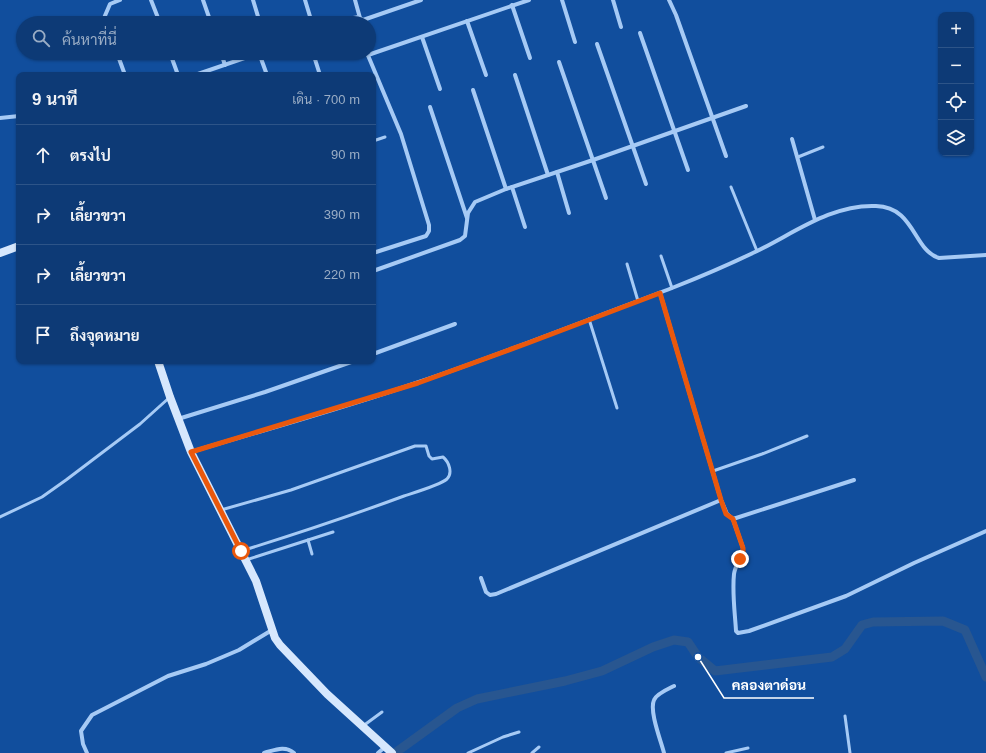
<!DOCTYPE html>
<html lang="th">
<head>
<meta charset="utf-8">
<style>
  body { margin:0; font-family:Helvetica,Sarabun,sans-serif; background:#16417b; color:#f1f3f6 }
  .controls { position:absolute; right:12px; top:12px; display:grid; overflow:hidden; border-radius:8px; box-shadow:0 1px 3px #0004 }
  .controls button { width:36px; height:36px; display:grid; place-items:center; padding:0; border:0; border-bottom:1px solid #2d5488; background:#0d3a76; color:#f1f3f6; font:20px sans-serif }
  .stop { position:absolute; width:12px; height:12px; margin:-9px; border:3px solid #ea580c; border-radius:50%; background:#fff }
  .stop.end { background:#ea580c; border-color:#fff; box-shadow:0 1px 4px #0008 }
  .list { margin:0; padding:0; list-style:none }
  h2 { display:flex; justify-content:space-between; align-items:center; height:52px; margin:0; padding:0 16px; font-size:17px }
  h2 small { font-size:13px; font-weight:400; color:#9aadc5 }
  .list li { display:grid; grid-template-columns:26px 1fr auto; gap:12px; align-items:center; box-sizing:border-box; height:60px; padding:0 16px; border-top:1px solid #2d5488 }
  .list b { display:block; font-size:15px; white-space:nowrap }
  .list em { font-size:13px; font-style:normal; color:#9aadc5 }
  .icon { flex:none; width:22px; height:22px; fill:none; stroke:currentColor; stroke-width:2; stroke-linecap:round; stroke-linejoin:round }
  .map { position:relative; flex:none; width:986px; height:753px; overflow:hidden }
  .search { position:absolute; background:#0d3a76; box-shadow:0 1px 3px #0004; left:16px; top:16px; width:360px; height:44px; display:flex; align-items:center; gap:10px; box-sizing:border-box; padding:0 14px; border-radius:22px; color:#9aadc5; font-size:15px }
  .panel { position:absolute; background:#0d3a76; box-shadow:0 1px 3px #0004; left:16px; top:72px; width:360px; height:292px; border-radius:8px }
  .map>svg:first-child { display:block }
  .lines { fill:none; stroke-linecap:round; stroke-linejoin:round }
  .canal { stroke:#285690; stroke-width:9 }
  .lane { stroke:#a6caf5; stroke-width:3 }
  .street { stroke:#a6caf5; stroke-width:4 }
  .secondary { stroke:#d6e7fd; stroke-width:8 }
  .route { stroke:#ea580c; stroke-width:5 }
  .leader { fill:none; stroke:#fff; stroke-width:1.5 }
  .callout-dot { fill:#fff; stroke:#114e9d; stroke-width:1.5 }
  .callout-label { font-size:14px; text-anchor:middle; font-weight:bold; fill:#fff; stroke:#114e9d; stroke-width:4; stroke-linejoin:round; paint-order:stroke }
</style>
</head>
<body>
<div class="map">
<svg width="986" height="753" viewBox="0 0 986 753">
  <rect width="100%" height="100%" fill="#114e9d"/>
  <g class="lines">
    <path class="canal" d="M395 753 457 708 477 699 565 681 602 671 653 647 674 640 688 642 698 657 715 671 832 657 845 649 862 625 873 622 943 621 965 630 986 677"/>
    <g class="lane">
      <path d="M373 141 385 137"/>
      <path d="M798 157 823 147"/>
      <path d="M731 187 757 251"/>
      <path d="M661 256 672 288"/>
      <path d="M627 264 638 301"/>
      <path d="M589 319 617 408"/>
      <path d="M713 471 762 454 807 436"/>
      <path d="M221 510 291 490 415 446H426L429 456 432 459 443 457C449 462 453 473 447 479 440 485 413 493 404 496 350 516 296 534 241 551"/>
      <path d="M0 517 42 497 66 480 140 424 170 397"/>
      <path d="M308 540 312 554"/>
      <path d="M246 560 333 532"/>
      <path d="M845 716 850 753"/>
      <path d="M363 726 382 712"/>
      <path d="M468 753 503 737 519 732"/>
      <path d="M532 753 539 747"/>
      <path d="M726 753 748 748"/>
    </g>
    <g class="street">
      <path d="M151 0 160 23"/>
      <path d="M203 0 211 23"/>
      <path d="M253 0 260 23"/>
      <path d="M305 0 312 23"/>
      <path d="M355 0 360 18"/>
      <path d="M562 0 575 42"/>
      <path d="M613 0 621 27"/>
      <path d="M669 0 676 15 726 156"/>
      <path d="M512 5 530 58"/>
      <path d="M363 20 421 0"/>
      <path d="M467 21 486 75"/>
      <path d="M106 23 104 18 110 4 120 0"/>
      <path d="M346 23C352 16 360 15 365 23"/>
      <path d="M640 33 688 170"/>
      <path d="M422 37 440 89"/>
      <path d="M597 44 646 184"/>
      <path d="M117 53 125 75"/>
      <path d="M170 53 178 75"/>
      <path d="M221 53 225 65"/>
      <path d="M259 53 267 75"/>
      <path d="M313 53 320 75"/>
      <path d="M367 53 401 134 429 225V231L426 236 373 253"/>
      <path d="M368 55 529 0"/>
      <path d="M559 62 606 198"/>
      <path d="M195 75 259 53"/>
      <path d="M515 75 548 175"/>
      <path d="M473 90 506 189"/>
      <path d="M430 107 467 218"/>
      <path d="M0 118 19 116"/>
      <path d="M792 139 815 220"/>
      <path d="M557 172 569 213"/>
      <path d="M512 187 525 227"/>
      <path d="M373 271 460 240 465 236 468 213 475 202 506 189 593 160 746 106"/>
      <path d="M660 293 721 500 727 514 733 519 743 548C742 558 735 565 734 574 732 593 735 613 736 631L738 633 749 631 846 596 914 563 986 531"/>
      <path d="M373 354 455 324"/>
      <path d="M178 419 265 392 354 361"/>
      <path d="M191 452C267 429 344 408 419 382 476 363 532 341 588 320 616 309 644 299 672 288 700 277 728 265 755 252 793 234 831 204 876 206 915 207 913 250 939 258L986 255"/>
      <path d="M733 519 854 480"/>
      <path d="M481 578 486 592 490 595 496 594 721 500"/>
      <path d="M87 753 83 744 81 731 92 715 168 676 206 664 239 650 272 630"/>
      <path d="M264 753C275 750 285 745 294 753"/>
      <path d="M378 753 385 747"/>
      <path d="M664 753C661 741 649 711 654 700 656 694 668 689 674 686"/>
    </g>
    <g class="secondary">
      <path d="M0 253 19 246"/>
      <path d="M158 361 170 397 191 452 256 581 275 638 280 645 327 694 392 753"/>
    </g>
  </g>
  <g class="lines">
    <path class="route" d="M241 551 191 452 418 383 528 343 660 293 721 500 726 514 733 519 743 548V553L740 559"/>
  </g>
  <path class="leader" d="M698 657L724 698H814"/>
  <circle class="callout-dot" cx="698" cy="657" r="4"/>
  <g class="callout-label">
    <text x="769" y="690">คลองตาด่อน</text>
  </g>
</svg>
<div class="controls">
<button>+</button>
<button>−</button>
<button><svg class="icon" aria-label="locate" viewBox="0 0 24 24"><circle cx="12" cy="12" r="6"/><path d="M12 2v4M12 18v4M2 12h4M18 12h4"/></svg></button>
<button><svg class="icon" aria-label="layers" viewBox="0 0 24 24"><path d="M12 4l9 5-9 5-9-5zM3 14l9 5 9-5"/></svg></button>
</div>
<div class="stop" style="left:241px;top:551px"></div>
<div class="stop end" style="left:740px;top:559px"></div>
<div class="search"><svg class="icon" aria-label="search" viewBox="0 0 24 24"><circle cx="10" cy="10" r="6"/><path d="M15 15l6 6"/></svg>ค้นหาที่นี่</div>
<section class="panel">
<h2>9 นาที<small>เดิน · 700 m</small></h2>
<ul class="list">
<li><svg class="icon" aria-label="ahead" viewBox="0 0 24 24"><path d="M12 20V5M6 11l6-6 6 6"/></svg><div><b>ตรงไป</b></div><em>90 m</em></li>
<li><svg class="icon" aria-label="right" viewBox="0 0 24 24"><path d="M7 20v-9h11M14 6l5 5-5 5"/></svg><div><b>เลี้ยวขวา</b></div><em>390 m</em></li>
<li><svg class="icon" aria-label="right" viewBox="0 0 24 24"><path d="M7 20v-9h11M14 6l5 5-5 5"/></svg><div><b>เลี้ยวขวา</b></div><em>220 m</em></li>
<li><svg class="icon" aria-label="arrive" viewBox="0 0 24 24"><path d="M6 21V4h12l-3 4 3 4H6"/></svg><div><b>ถึงจุดหมาย</b></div></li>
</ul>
</section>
</div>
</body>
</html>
